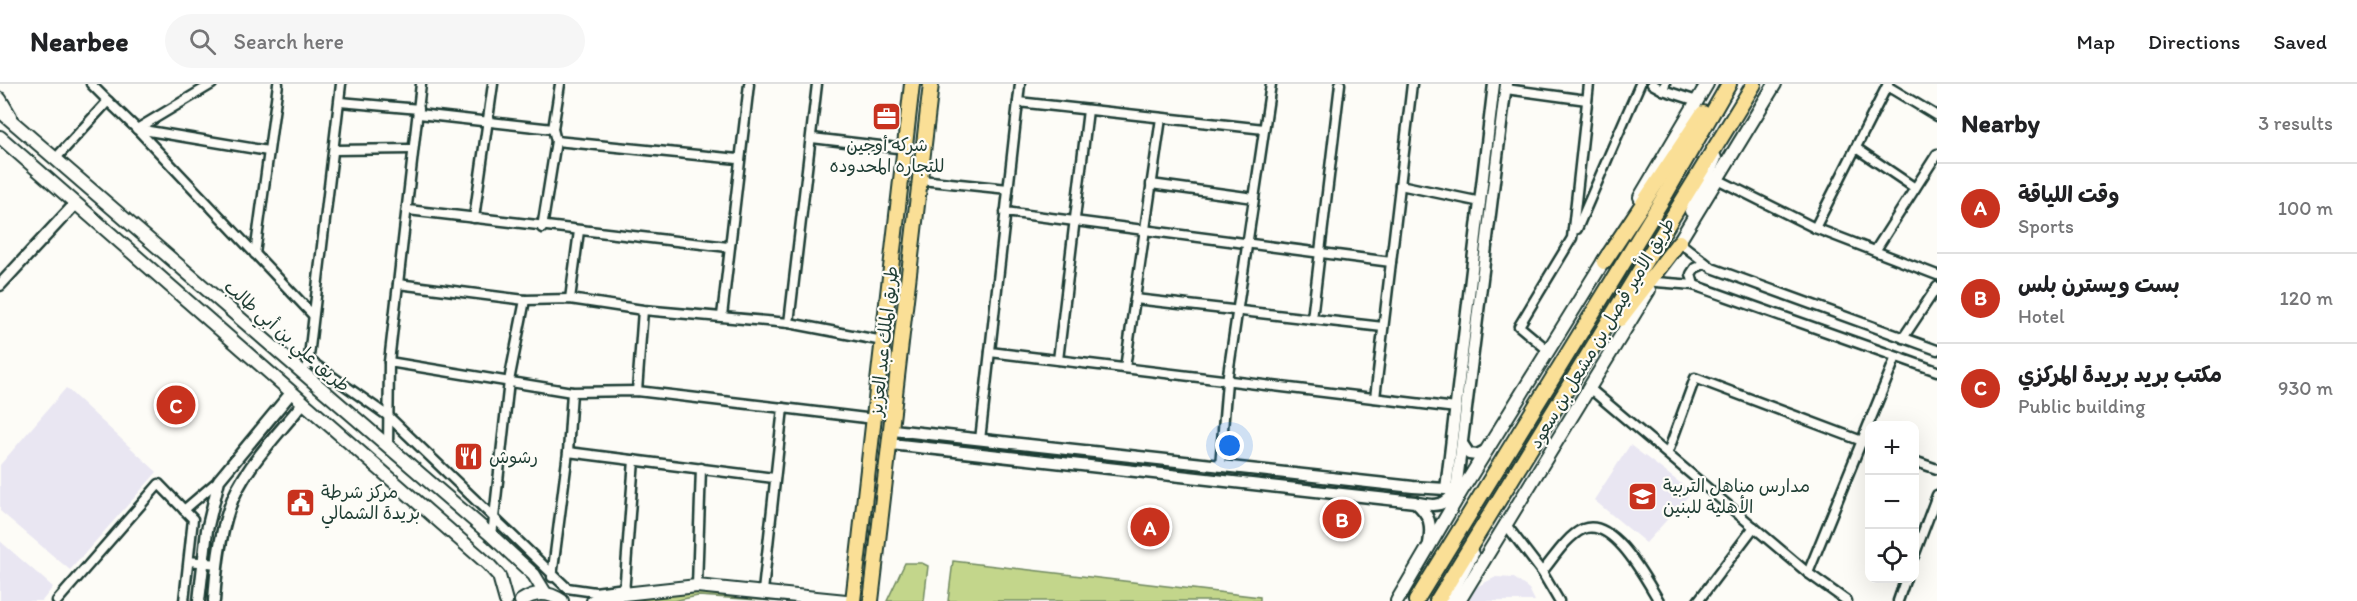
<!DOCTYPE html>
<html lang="en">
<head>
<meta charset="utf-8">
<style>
  body { margin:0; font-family:Itim,"Playpen Sans Arabic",sans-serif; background:#f6f6f6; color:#202124 }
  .controls { position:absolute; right:18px; bottom:18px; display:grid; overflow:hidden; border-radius:12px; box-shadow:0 6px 24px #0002 }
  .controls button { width:54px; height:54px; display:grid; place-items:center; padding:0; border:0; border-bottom:2px solid #e0e0e0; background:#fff; color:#202124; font:30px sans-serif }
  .you { position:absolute; left:1230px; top:362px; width:21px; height:21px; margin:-15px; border:4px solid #fff; border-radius:50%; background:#1a73e8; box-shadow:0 0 0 9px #1a73e833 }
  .badge { display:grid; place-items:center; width:39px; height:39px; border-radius:50%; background:#c8321e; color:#fff; font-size:20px; font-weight:700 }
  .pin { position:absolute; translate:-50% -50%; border:3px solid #fff; box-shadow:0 2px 6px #0006 }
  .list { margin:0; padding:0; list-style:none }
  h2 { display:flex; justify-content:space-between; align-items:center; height:78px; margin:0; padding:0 24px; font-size:26px }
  h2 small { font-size:20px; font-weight:400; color:#757577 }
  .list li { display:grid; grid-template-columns:39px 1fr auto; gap:18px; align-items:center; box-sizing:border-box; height:90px; padding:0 24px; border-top:2px solid #e0e0e0 }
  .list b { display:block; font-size:22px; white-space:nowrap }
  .list p { margin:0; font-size:20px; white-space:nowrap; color:#757577 }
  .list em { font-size:20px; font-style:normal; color:#757577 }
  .icon { flex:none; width:33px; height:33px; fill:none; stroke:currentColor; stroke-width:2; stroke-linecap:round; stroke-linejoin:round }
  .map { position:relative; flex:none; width:1937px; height:517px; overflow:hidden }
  header { display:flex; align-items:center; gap:36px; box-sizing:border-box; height:84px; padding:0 30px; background:#fff; border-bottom:2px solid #e0e0e0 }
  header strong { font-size:28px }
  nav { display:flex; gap:33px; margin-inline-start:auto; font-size:21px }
  .search { width:420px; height:54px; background:#f6f6f6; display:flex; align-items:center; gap:15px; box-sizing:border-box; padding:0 21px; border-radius:33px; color:#757577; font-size:22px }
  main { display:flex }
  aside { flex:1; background:#fff }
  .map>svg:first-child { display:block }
  .built { fill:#e9e6f2 }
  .green { fill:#c3d68b; stroke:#718a60; stroke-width:1.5 }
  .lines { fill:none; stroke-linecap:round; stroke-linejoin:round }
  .minor-casing { stroke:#1f3d34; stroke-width:13 }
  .tertiary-casing { stroke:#1f3d34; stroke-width:15 }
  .secondary-casing { stroke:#1f3d34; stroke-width:16 }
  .primary-casing { stroke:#1f3d34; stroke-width:18 }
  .trunk-casing { stroke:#1f3d34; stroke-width:18 }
  .minor { stroke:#fdfcf7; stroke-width:8 }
  .tertiary { stroke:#fdfcf7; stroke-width:10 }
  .secondary { stroke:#fdfcf7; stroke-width:12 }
  .primary { stroke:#fadf96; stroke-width:14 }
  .trunk { stroke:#fadf96; stroke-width:14 }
  .labels { text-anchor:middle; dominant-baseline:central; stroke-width:4.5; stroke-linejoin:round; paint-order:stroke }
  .poi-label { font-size:18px; fill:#1f3d34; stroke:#fdfcf7; text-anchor:start }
  .street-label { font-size:18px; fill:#1f3d34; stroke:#fdfcf7 }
</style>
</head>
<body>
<header>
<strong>Nearbee</strong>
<div class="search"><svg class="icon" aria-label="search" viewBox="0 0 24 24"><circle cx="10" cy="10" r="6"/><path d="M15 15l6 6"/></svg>Search here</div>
<nav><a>Map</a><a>Directions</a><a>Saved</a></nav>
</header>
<main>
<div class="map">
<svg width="1937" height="517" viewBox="0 0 1937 517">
  <rect width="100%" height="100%" fill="#fdfcf7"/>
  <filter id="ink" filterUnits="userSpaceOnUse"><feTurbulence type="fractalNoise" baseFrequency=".0167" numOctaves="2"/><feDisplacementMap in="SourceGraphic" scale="12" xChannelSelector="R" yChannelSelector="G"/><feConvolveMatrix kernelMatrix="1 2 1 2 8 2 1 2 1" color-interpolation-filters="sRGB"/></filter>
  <g filter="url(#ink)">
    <g class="built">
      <path d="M66 304 157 388 70 486 0 427V381Z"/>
      <path d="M1630 361 1692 408 1646 459 1594 416Z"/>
      <path d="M0 457 53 503 42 517H0Z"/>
      <path d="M1496 493 1514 494 1529 505 1535 517H1462L1468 507Z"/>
    </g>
    <g class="green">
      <path d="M953 477 1260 513V517H948Z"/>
      <path d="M905 479H922L928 482 924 517H887Z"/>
      <path d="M683 507 776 514 775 517 698 512 673 517H628Z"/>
    </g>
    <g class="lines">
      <defs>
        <g id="minor">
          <path d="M91 0 108 17"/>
          <path d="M1652 0 1663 6"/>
          <path d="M1665 0 1663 6 1697 17"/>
          <path d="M1887 2 1937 32"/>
          <path d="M1506 5 1587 16"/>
          <path d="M340 18 419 25"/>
          <path d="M1018 18 1264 45"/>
          <path d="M419 30 553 45"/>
          <path d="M137 45 313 231"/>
          <path d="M137 45 268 67"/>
          <path d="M812 54 906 65"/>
          <path d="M556 57 738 75"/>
          <path d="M1856 64 1915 104"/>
          <path d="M334 66 412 65"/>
          <path d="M56 74 108 17 137 45 212 0"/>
          <path d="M1717 95 1815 144 1937 191"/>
          <path d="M921 96 1008 105"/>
          <path d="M1151 100 1254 114"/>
          <path d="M1400 101 1481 118"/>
          <path d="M408 126 728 163"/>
          <path d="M1005 128 1391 178"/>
          <path d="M474 134 493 0"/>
          <path d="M542 144 556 57 553 45 560 0"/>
          <path d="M1815 144 1888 0"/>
          <path d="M1577 145 1640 0"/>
          <path d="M1679 158 1712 184 1937 266"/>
          <path d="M1875 167 1937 70"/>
          <path d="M255 170 278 0"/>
          <path d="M1656 198 1694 201 1937 287"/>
          <path d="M398 200 525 216 570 215 643 226 789 239 883 257"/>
          <path d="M1694 201 1691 190 1695 184 1704 180"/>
          <path d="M570 215 579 147"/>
          <path d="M1135 215 1383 243"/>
          <path d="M722 232 749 0"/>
          <path d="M1312 235 1340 0"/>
          <path d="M789 239 817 0"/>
          <path d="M1903 254 1937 203"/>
          <path d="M1549 267 1519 242 1572 154 1589 0"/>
          <path d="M990 268 1456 324"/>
          <path d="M309 276 388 332 567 504 595 508 625 504"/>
          <path d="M1058 276 1088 26"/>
          <path d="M389 278 572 308 637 307 783 324 763 507"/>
          <path d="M308 281 341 0"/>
          <path d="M1125 284 1161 34"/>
          <path d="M1588 303 1808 489 1847 517"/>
          <path d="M637 307 643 226"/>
          <path d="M1375 314 1412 0"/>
          <path d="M783 324 874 335"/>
          <path d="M980 356 1020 0"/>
          <path d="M388 363 389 278 421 0"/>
          <path d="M568 368 774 394"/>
          <path d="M1668 368 1695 294 1870 360"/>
          <path d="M1914 377 1937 385"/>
          <path d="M1220 382 1227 297 1271 0"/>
          <path d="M184 426 219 396"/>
          <path d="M1507 442 1542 488 1559 517"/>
          <path d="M492 452 509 297 525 216"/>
          <path d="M1914 472 1937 411"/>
          <path d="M189 477 217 480"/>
          <path d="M1542 488C1553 475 1567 452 1583 445 1614 433 1646 496 1659 517"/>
          <path d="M1808 489 1896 273"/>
          <path d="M552 493 568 368 572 308"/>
          <path d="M697 502 701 384"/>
          <path d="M624 510 634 376"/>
          <path d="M57 517 159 400 193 435 184 517"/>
          <path d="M1698 517 1754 443"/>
          <path d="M1898 517 1906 494"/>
        </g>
        <g id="tertiary">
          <path d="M0 201 75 120"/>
          <path d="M893 346 1413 403 1462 406"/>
          <path d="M891 360 1415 418C1430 431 1432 440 1429 460"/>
          <path d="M1463 361 1469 370 1477 371 1487 366"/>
          <path d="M1446 405 1494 0"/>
          <path d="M1418 419C1436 423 1446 422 1456 406L1506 0"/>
          <path d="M199 517 207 446 219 396 291 309"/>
          <path d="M214 517C216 487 219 454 229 425 242 385 277 352 303 319"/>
        </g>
        <g id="secondary">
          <path d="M0 15 10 32"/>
          <path d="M0 27 492 452 534 491 545 509"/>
          <path d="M0 53 488 480 499 492 506 517"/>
          <path d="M1640 113 1707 0"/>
          <path d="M1691 127 1715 74"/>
          <path d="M1674 166 1775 0"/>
          <path d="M521 517C534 508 548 507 562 517"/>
          <path d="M593 517 624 510 697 502 846 517"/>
          <path d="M1397 517 1462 406 1608 170"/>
          <path d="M1447 517 1472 470"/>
          <path d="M1459 517 1649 206"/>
        </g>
        <g id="primary">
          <path d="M1604 178 1703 29"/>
          <path d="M1620 235 1679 158"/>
          <path d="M1416 517 1667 108 1729 0"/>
          <path d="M1437 517 1754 0"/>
        </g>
        <g id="trunk">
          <path d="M853 517 912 0"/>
          <path d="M871 517 931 0"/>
        </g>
      </defs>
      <use href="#minor" class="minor-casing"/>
      <use href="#tertiary" class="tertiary-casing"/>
      <use href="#secondary" class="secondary-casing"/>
      <use href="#primary" class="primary-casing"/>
      <use href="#trunk" class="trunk-casing"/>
      <use href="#minor" class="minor"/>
      <use href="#tertiary" class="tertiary"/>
      <use href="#secondary" class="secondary"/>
      <use href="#primary" class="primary"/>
      <use href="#trunk" class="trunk"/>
    </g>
  </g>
  <defs>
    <symbol id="office-square" viewBox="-11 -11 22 22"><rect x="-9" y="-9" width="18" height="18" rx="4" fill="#c8321e" stroke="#fdfcf7"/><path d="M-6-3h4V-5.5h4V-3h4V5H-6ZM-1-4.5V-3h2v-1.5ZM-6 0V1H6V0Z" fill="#fff"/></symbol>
    <symbol id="restaurant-square" viewBox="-11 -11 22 22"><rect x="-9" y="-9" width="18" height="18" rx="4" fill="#c8321e" stroke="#fdfcf7"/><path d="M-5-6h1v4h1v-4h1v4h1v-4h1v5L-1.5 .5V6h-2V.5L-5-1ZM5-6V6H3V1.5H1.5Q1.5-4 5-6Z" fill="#fff"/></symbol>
    <symbol id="school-square" viewBox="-11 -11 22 22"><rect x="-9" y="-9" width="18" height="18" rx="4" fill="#c8321e" stroke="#fdfcf7"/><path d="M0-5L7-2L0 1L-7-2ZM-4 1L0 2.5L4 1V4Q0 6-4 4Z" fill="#fff"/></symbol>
    <symbol id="civic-square" viewBox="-11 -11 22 22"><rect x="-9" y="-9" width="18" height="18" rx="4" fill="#c8321e" stroke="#fdfcf7"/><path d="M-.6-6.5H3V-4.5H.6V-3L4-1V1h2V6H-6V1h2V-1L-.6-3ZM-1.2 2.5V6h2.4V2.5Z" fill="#fff"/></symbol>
  </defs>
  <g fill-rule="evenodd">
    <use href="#office-square" x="870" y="16" width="33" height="33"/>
    <use href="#restaurant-square" x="452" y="356" width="33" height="33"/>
    <use href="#school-square" x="1626" y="396" width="33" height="33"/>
    <use href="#civic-square" x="284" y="402" width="33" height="33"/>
  </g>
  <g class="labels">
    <g class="poi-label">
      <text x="887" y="61" text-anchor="middle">شركه أوجين<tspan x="887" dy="21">للتجاره المحدوده</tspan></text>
      <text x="489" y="373">رشوش</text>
      <text x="1663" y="402">مدارس مناهل التربية<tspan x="1663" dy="21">الأهلية للبنين</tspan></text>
      <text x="321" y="408">مركز شرطة<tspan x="321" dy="21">بريدة الشمالي</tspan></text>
    </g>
    <g class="street-label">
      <text transform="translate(1602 249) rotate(-59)">طريق الأمير فيصل بن مشعل بن سعود</text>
      <text transform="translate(287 252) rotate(41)">طريق علي بن أبي طالب</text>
      <text transform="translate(884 257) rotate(-84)">طريق الملك عبد العزيز</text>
    </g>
  </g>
</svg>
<div class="controls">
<button>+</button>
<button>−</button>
<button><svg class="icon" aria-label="locate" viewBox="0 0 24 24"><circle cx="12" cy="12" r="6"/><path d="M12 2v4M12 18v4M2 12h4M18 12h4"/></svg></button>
</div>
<div class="you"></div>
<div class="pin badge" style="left:1150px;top:443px">A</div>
<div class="pin badge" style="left:1342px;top:435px">B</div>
<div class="pin badge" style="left:176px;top:321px">C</div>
</div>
<aside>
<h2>Nearby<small>3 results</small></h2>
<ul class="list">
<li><span class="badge">A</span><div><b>وقت اللياقة</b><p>Sports</p></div><em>100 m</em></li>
<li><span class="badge">B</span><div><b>بست ويسترن بلس</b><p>Hotel</p></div><em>120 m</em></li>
<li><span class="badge">C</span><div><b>مكتب بريد بريدة المركزي</b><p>Public building</p></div><em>930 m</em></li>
</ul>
</aside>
</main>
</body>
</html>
